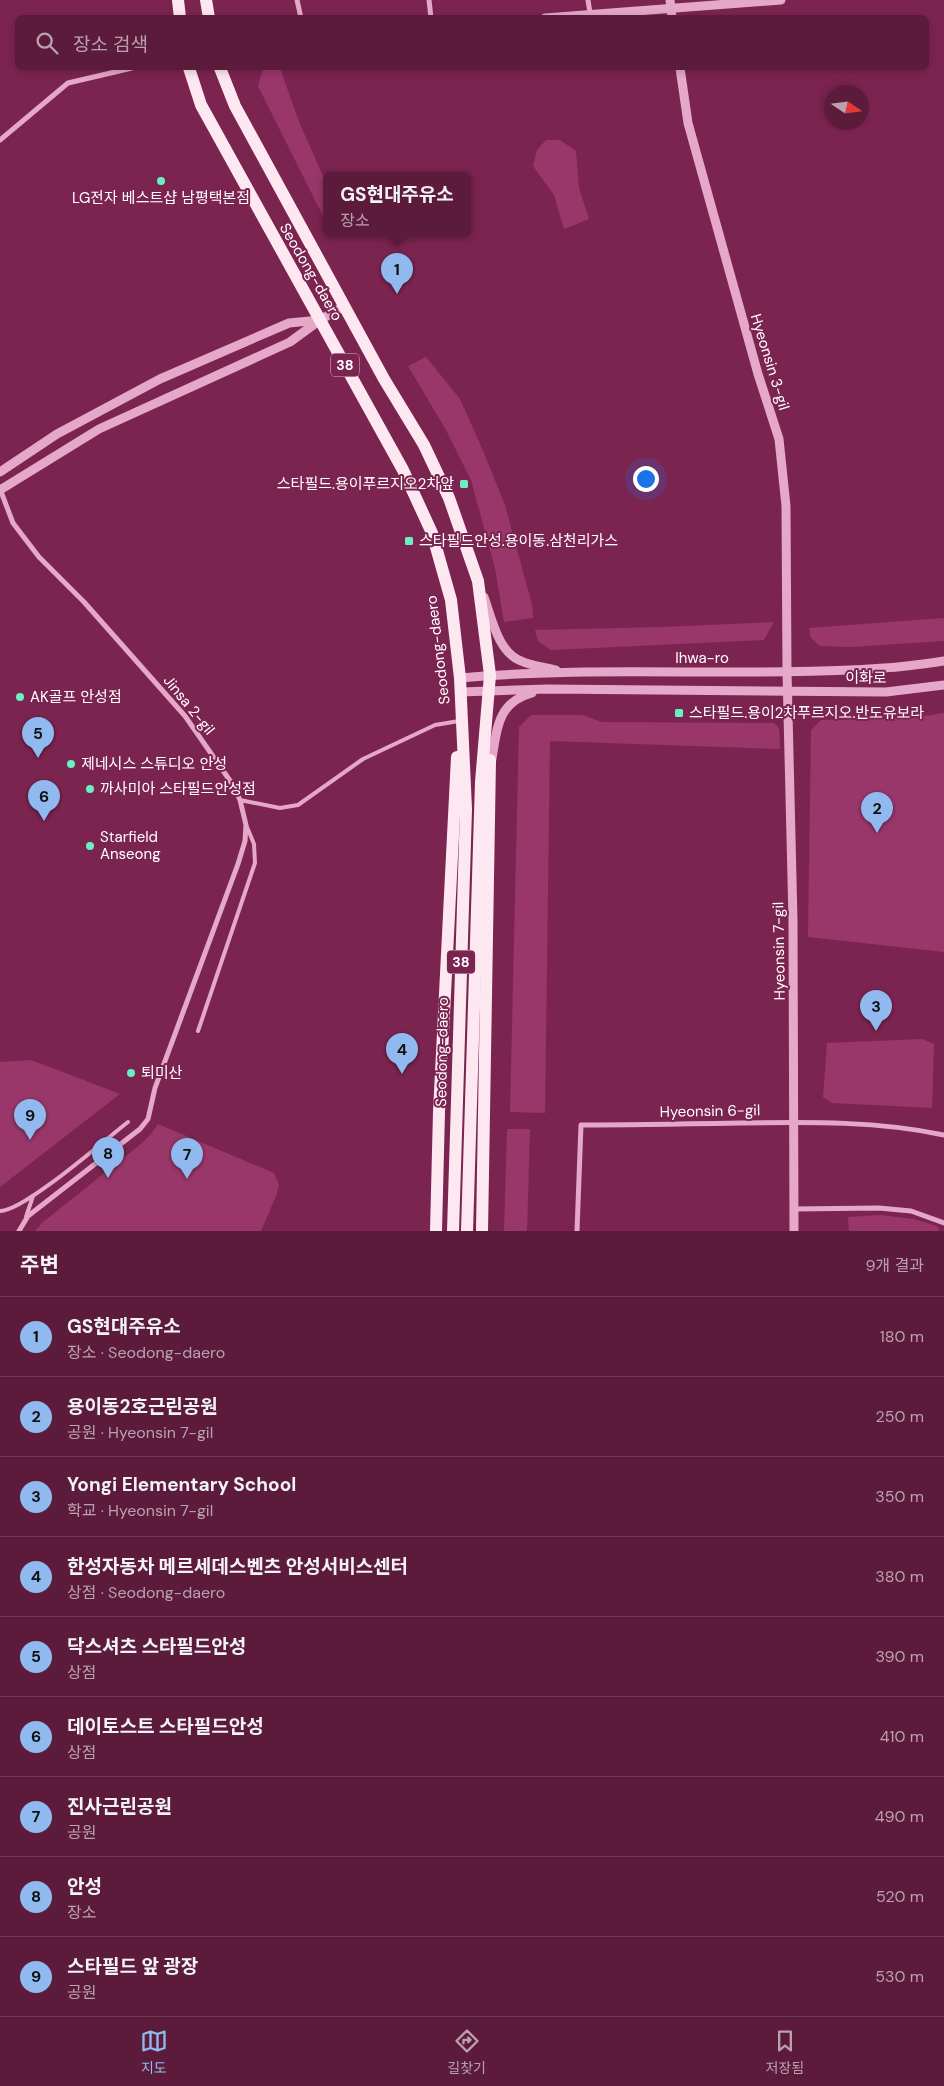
<!DOCTYPE html>
<html lang="ko">
<head>
<meta charset="utf-8">
<style>
  body { margin:0; font-family:"DM Sans","Noto Sans KR",sans-serif; background:#662847; color:#f1f3f6 }
  .compass { position:absolute; left:824px; top:85px; width:45px; height:45px; border-radius:50%; background:#5d1b3c; box-shadow:0 2px 8px #0003; rotate:103deg }
  .you { position:absolute; left:645px; top:478px; width:18px; height:18px; margin:-12px; border:4px solid #fff; border-radius:50%; background:#1a73e8; box-shadow:0 0 0 8px #1a73e833 }
  .badge { display:grid; place-items:center; width:32px; height:32px; border-radius:50%; background:#90b9f0; color:#111; font-size:16px; font-weight:700 }
  .pin { position:absolute; translate:-50% -41px; filter:drop-shadow(0 1px 2px #0008) }
  .pin::after { content:''; position:absolute; top:26px; width:18px; height:15px; background:inherit; clip-path:polygon(0 0,100% 0,50% 100%) }
  .popup { position:absolute; left:323px; top:172px; width:148px; height:65px; box-sizing:border-box; display:grid; place-content:center; border-radius:8px; background:#5d1b3c; filter:drop-shadow(0 1px 4px #0005); font-size:16px; white-space:nowrap; color:#b9a1af }
  .popup b { font-size:19px; color:#f1f3f6 }
  .popup::after { content:''; position:absolute; left:50%; top:100%; margin-left:-10px; border:10px solid transparent; border-top-color:#5d1b3c }
  .list { margin:0; padding:0; list-style:none }
  h2 { display:flex; justify-content:space-between; align-items:center; height:65px; margin:0; padding:0 20px; font-size:21px }
  h2 small { font-size:16px; font-weight:400; color:#b9a1af }
  .list li { display:grid; grid-template-columns:32px 1fr auto; gap:15px; align-items:center; box-sizing:border-box; height:80px; padding:0 20px; border-top:1px solid #723956 }
  .list b { display:block; font-size:19px; white-space:nowrap }
  .list p { margin:0; font-size:16px; white-space:nowrap; color:#b9a1af }
  .list em { font-size:16px; font-style:normal; color:#b9a1af }
  .icon { flex:none; width:28px; height:28px; fill:none; stroke:currentColor; stroke-width:2; stroke-linecap:round; stroke-linejoin:round }
  .map { position:relative; flex:none; width:944px; height:1231px; overflow:hidden }
  .search { position:absolute; background:#5d1b3c; box-shadow:0 2px 8px #0003; left:15px; right:15px; top:15px; height:55px; display:flex; align-items:center; gap:12px; box-sizing:border-box; padding:0 18px; border-radius:8px; color:#b9a1af; font-size:19px }
  .sheet { height:785px; background:#5d1b3c }
  nav { display:flex; justify-content:space-around; align-items:center; box-sizing:border-box; height:70px; border-top:1px solid #723956; background:#5d1b3c; font-size:14px; color:#b9a1af }
  nav a { display:grid; justify-items:center; gap:2px }
  nav .on { color:#90b9f0 }
  .map>svg:first-child { display:block }
  .green { fill:#9a376a }
  .lines { fill:none; stroke-linecap:round; stroke-linejoin:round }
  .service { stroke:#e5a8c8; stroke-width:4 }
  .minor { stroke:#e5a8c8; stroke-width:5 }
  .tertiary { stroke:#e5a8c8; stroke-width:9 }
  .primary { stroke:#fde8f2; stroke-width:12 }
  .poi-dot { fill:#6befc0; stroke:#7c2450; stroke-width:2 }
  .labels { text-anchor:middle; dominant-baseline:central; stroke-width:4; stroke-linejoin:round; paint-order:stroke }
  .shield { fill:#7c2450; stroke:#d8bdca; stroke-width:1 }
  .shield-label { font-size:14px; font-weight:bold; fill:#fff }
  .poi-label { font-size:15px; fill:#fff; stroke:#7c2450; text-anchor:start }
  .street-label { font-size:15px; fill:#fff; stroke:#7c2450 }
</style>
</head>
<body>
<div class="map">
<svg width="944" height="1231" viewBox="0 0 944 1231">
  <rect width="100%" height="100%" fill="#7c2450"/>
  <g class="green">
    <path d="M263 68H280L299 122 327 185V224L258 86Z"/>
    <path d="M546 140H560L576 151 579 188 589 219 564 229 554 195 533 166 537 150Z"/>
    <path d="M426 357 460 399 484 453 505 505 532 605 533 618 504 622 495 568 471 480 446 430 408 366Z"/>
    <path d="M944 618V641L850 647 820 646 811 638 809 628Z"/>
    <path d="M774 622 764 640 551 650 538 641 535 630 663 627Z"/>
    <path d="M944 713V952L808 937 811 730 821 720 912 718Z"/>
    <path d="M531 715H583L601 722 774 723 779 728 780 749 550 741 545 1113 510 1112 519 727Z"/>
    <path d="M922 1039 934 1044 932 1108 832 1103 823 1097 827 1043Z"/>
    <path d="M31 1060 120 1094 0 1187V1062Z"/>
    <path d="M158 1124 274 1173 279 1185 276 1196 261 1231H35L43 1222 141 1144 151 1134Z"/>
    <path d="M507 1129H530L527 1231H504Z"/>
    <path d="M880 1215 913 1219 937 1226 939 1231H849L848 1217Z"/>
  </g>
  <g class="lines">
    <g class="service">
      <path d="M240 800 280 808 298 805 363 759 435 725 459 721"/>
      <path d="M198 1031 255 863 254 844 247 827"/>
      <path d="M0 1211C23 1212 106 1139 128 1122"/>
      <path d="M26 1217 33 1196"/>
    </g>
    <g class="minor">
      <path d="M297 0 301 18"/>
      <path d="M429 0 431 18"/>
      <path d="M588 0 590 13"/>
      <path d="M0 140 68 83 132 68"/>
      <path d="M0 489 13 523 39 557 84 602 185 716 233 785 240 800 246 825 245 841 238 864 155 1088 148 1119 140 1129 28 1216 19 1231"/>
      <path d="M794 1209 879 1208 911 1211 944 1223"/>
      <path d="M577 1231 581 1125C635 1125 689 1124 744 1123 811 1122 878 1121 944 1135"/>
    </g>
    <g class="tertiary">
      <path d="M670 0 672 18"/>
      <path d="M545 18 781 0"/>
      <path d="M680 68 688 123 758 374 779 439 786 506 787 672 793 920 794 1231"/>
      <path d="M0 472 57 434 160 379 289 323 320 320"/>
      <path d="M0 490 99 429 290 342 320 320 344 306"/>
      <path d="M484 597C492 619 498 652 521 661 532 666 545 667 556 670"/>
      <path d="M460 678C601 665 743 678 884 668 904 667 924 664 944 661"/>
      <path d="M461 692 547 689 886 692 944 685"/>
      <path d="M491 764C497 733 495 703 532 693"/>
    </g>
    <g class="primary">
      <path d="M178 0 180 18"/>
      <path d="M206 0 209 18"/>
      <path d="M189 68 201 105 403 470 432 533 451 600 460 678 466 809 453 1231"/>
      <path d="M220 68 235 106 384 379 424 445 449 498 478 581 490 675 481 782 467 1231"/>
      <path d="M436 1231 439 1112 457 757"/>
      <path d="M482 1231 490 760"/>
    </g>
  </g>
  <g class="poi-dot">
    <circle cx="161" cy="181" r="5"/>
    <rect x="459" y="479" width="10" height="10" rx="2.5"/>
    <rect x="404" y="536" width="10" height="10" rx="2.5"/>
    <circle cx="20" cy="697" r="5"/>
    <rect x="674" y="708" width="10" height="10" rx="2.5"/>
    <circle cx="71" cy="764" r="5"/>
    <circle cx="90" cy="789" r="5"/>
    <circle cx="90" cy="846" r="5"/>
    <circle cx="131" cy="1073" r="5"/>
  </g>
  <g class="labels">
    <g class="shield">
      <rect x="331" y="353.5" width="28" height="23" rx="4"/>
      <rect x="447" y="950.5" width="28" height="23" rx="4"/>
    </g>
    <g class="shield-label">
      <text x="345" y="365">38</text>
      <text x="461" y="962">38</text>
    </g>
    <g class="poi-label">
      <text x="161" y="198" text-anchor="middle">LG전자 베스트샵 남평택본점</text>
      <text x="454" y="484" text-anchor="end">스타필드.용이푸르지오2차앞</text>
      <text x="419" y="541">스타필드안성.용이동.삼천리가스</text>
      <text x="30" y="697">AK골프 안성점</text>
      <text x="689" y="713">스타필드.용이2차푸르지오.반도유보라</text>
      <text x="81" y="764">제네시스 스튜디오 안성</text>
      <text x="100" y="789">까사미아 스타필드안성점</text>
      <text x="100" y="837">Starfield<tspan x="100" dy="17">Anseong</tspan></text>
      <text x="141" y="1073">퇴미산</text>
    </g>
    <g class="street-label">
      <text transform="translate(311 272) rotate(60)">Seodong-daero</text>
      <text transform="translate(770 362) rotate(73)">Hyeonsin 3-gil</text>
      <text transform="translate(438 650) rotate(-97)">Seodong-daero</text>
      <text x="702" y="658">Ihwa-ro</text>
      <text x="866" y="678">이화로</text>
      <text transform="translate(189 705) rotate(51)">Jinsa 2-gil</text>
      <text transform="translate(779 951) rotate(-91)">Hyeonsin 7-gil</text>
      <text transform="translate(442 1052) rotate(-89)">Seodong-daero</text>
      <text transform="translate(710 1111) rotate(-1)">Hyeonsin 6-gil</text>
    </g>
  </g>
</svg>
<svg class="compass" viewBox="-18 -18 36 36"><path d="M0-13l5 13h-10z" fill="#e53935"/><path d="M0 13l5-13h-10z" fill="#b9a1af"/></svg>
<div class="you"></div>
<div class="pin badge" style="left:397px;top:294px">1</div>
<div class="popup"><b>GS현대주유소</b>장소</div>
<div class="pin badge" style="left:877px;top:833px">2</div>
<div class="pin badge" style="left:876px;top:1031px">3</div>
<div class="pin badge" style="left:402px;top:1074px">4</div>
<div class="pin badge" style="left:38px;top:758px">5</div>
<div class="pin badge" style="left:44px;top:821px">6</div>
<div class="pin badge" style="left:187px;top:1179px">7</div>
<div class="pin badge" style="left:108px;top:1178px">8</div>
<div class="pin badge" style="left:30px;top:1140px">9</div>
<div class="search"><svg class="icon" aria-label="search" viewBox="0 0 24 24"><circle cx="10" cy="10" r="6"/><path d="M15 15l6 6"/></svg>장소 검색</div>
</div>
<section class="sheet">
<h2>주변<small>9개 결과</small></h2>
<ul class="list">
<li><span class="badge">1</span><div><b>GS현대주유소</b><p>장소 · Seodong-daero</p></div><em>180 m</em></li>
<li><span class="badge">2</span><div><b>용이동2호근린공원</b><p>공원 · Hyeonsin 7-gil</p></div><em>250 m</em></li>
<li><span class="badge">3</span><div><b>Yongi Elementary School</b><p>학교 · Hyeonsin 7-gil</p></div><em>350 m</em></li>
<li><span class="badge">4</span><div><b>한성자동차 메르세데스벤츠 안성서비스센터</b><p>상점 · Seodong-daero</p></div><em>380 m</em></li>
<li><span class="badge">5</span><div><b>닥스셔츠 스타필드안성</b><p>상점</p></div><em>390 m</em></li>
<li><span class="badge">6</span><div><b>데이토스트 스타필드안성</b><p>상점</p></div><em>410 m</em></li>
<li><span class="badge">7</span><div><b>진사근린공원</b><p>공원</p></div><em>490 m</em></li>
<li><span class="badge">8</span><div><b>안성</b><p>장소</p></div><em>520 m</em></li>
<li><span class="badge">9</span><div><b>스타필드 앞 광장</b><p>공원</p></div><em>530 m</em></li>
</ul>
</section>
<nav>
<a class="on"><svg class="icon" aria-label="map" viewBox="0 0 24 24"><path d="M3 6l6-2 6 2 6-2v14l-6 2-6-2-6 2zM9 4v14M15 6v14"/></svg>지도</a>
<a><svg class="icon" aria-label="directions" viewBox="0 0 24 24"><path d="M12 3l9 9-9 9-9-9zM9 14v-3h6M13 9l2 2-2 2"/></svg>길찾기</a>
<a><svg class="icon" aria-label="saved" viewBox="0 0 24 24"><path d="M7 4h10v16l-5-4-5 4z"/></svg>저장됨</a>
</nav>
</body>
</html>
